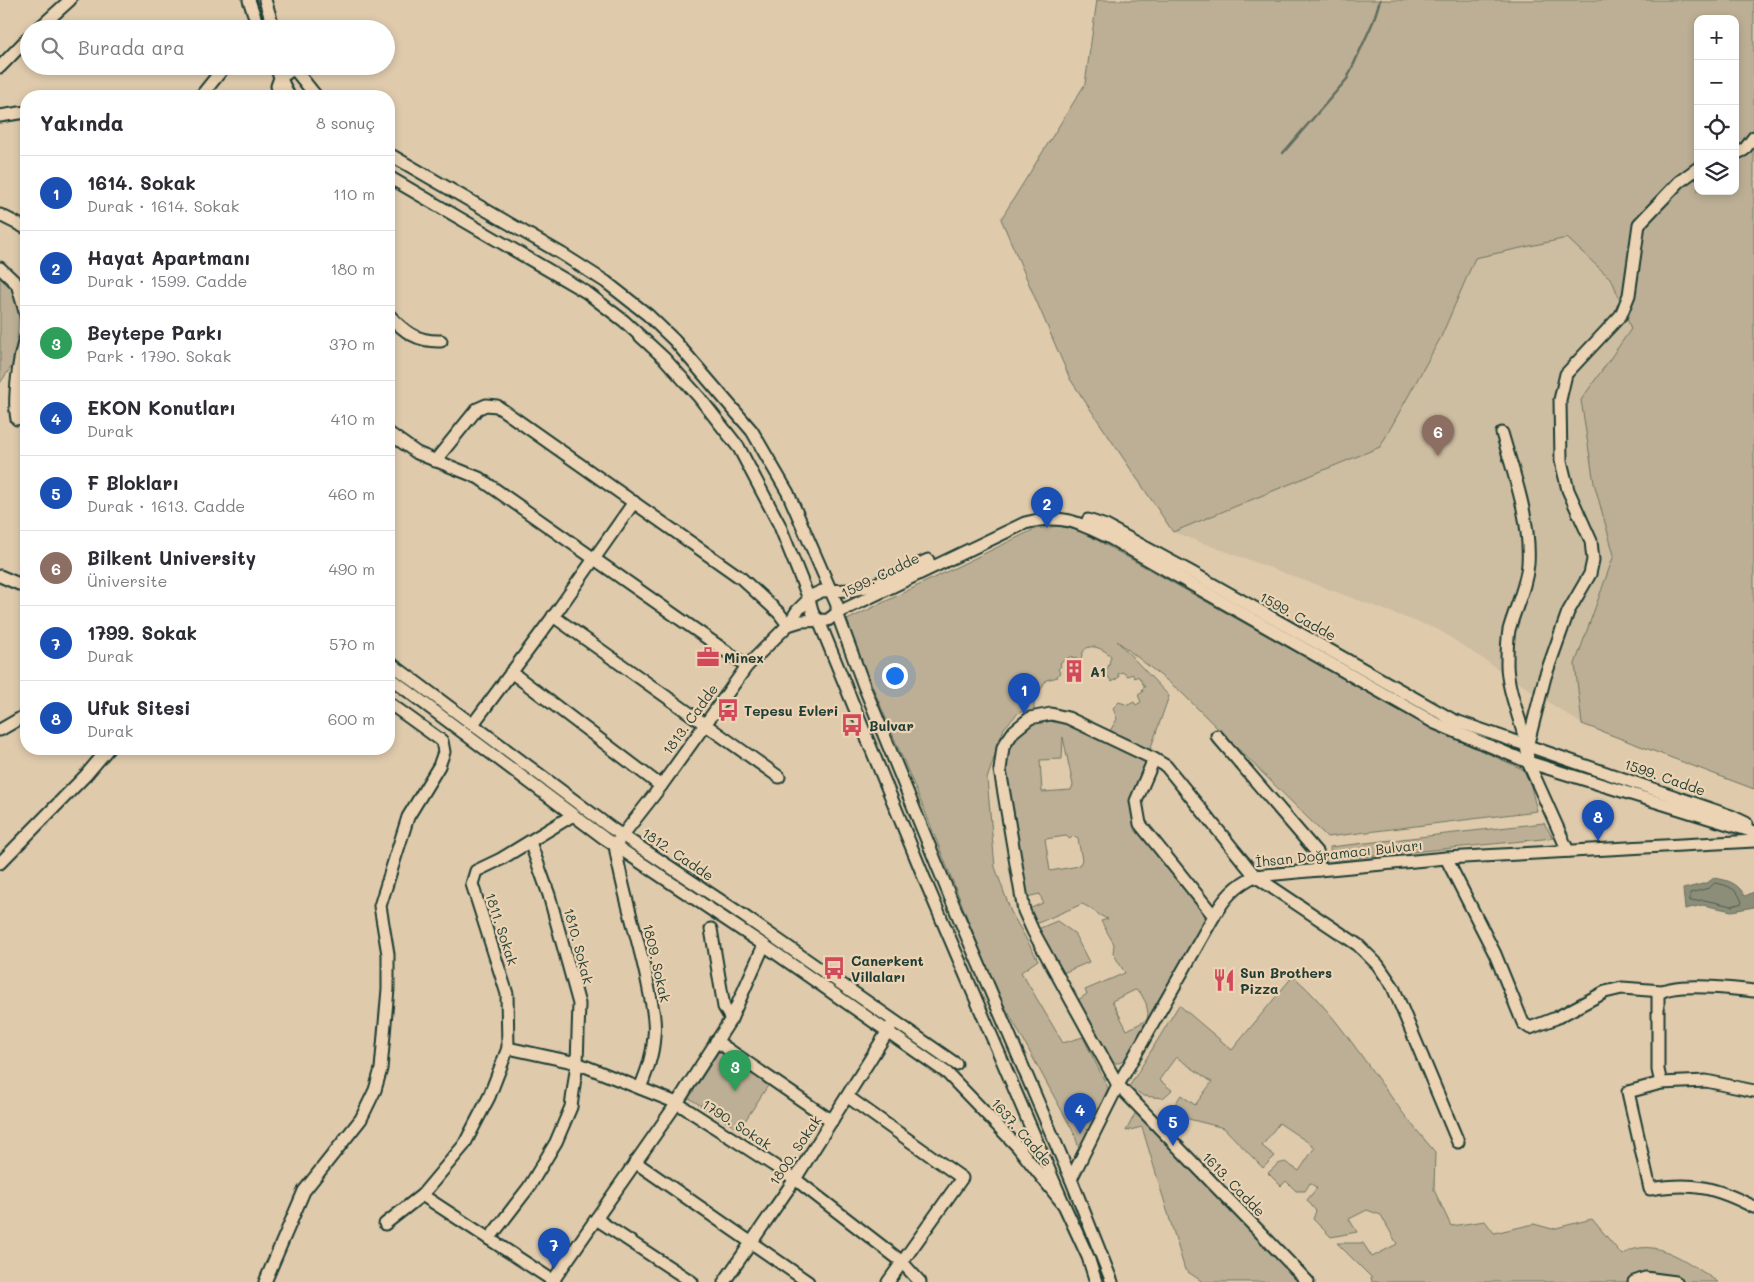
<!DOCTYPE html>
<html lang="tr">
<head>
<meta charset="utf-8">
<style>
  body { margin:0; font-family:Mali,sans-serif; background:#f7f7f7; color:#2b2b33 }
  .controls { position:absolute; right:15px; top:15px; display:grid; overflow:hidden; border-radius:10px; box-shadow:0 2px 8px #0003 }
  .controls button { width:45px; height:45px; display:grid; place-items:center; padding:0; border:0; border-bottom:1px solid #e1e1e2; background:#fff; color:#2b2b33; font:25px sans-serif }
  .you { position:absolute; left:894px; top:675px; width:18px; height:18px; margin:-12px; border:4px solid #fff; border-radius:50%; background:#1a73e8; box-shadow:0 0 0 8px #1a73e833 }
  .badge { display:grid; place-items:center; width:32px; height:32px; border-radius:50%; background:#d1495b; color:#fff; font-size:16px; font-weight:700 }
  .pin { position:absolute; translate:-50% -41px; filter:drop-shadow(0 1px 2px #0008) }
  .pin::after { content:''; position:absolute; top:26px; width:18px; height:15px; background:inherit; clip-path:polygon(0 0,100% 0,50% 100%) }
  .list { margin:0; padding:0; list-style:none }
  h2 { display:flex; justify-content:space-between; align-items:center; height:65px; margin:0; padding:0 20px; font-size:21px }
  h2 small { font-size:16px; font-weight:400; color:#7c7c81 }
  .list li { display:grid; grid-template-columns:32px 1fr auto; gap:15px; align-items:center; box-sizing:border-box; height:75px; padding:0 20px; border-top:1px solid #e1e1e2 }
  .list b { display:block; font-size:19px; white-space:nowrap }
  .list p { margin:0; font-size:16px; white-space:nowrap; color:#7c7c81 }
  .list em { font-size:16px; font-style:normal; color:#7c7c81 }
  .icon { flex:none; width:28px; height:28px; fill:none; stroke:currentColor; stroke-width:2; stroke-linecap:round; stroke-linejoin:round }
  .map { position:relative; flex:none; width:1754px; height:1282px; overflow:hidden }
  .search { position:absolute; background:#fff; box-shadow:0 2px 8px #0003; left:20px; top:20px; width:375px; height:55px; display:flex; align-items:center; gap:12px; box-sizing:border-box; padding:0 18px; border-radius:28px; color:#7c7c81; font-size:19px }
  .panel { position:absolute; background:#fff; box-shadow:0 2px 8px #0003; left:20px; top:90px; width:375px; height:665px; border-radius:20px }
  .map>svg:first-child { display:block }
  .built { fill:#cdbda1; fill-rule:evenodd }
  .green { fill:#bcaf95; stroke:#6e7664; fill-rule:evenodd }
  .water { fill:#8d8e79; stroke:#616e5d }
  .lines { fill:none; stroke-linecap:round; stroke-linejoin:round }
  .shore { stroke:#4b5d50; stroke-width:1 }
  .stream { stroke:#616e5d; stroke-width:2.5 }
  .minor-casing { stroke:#1f3d34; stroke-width:15 }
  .minor { stroke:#ebd3b3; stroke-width:11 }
  .labels { text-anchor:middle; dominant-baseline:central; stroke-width:4.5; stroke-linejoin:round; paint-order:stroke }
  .street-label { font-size:14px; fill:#1f3d34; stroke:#ebd3b3 }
  .poi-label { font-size:14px; font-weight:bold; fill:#1f3d34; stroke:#ebd3b3; text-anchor:start }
</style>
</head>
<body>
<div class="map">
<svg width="1754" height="1282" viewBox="0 0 1754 1282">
  <rect width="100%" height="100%" fill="#dfcaac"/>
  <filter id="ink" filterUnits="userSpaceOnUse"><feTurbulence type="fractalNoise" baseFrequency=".02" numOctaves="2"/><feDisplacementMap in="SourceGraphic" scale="10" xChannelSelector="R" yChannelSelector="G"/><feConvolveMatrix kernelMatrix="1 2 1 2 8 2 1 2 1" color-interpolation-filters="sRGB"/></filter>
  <g filter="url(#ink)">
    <path class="built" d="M1097 0H1754V789L1582 724 1439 630 1173 532 1070 379 1001 219 1085 84ZM1698 19H1735V191H1698Z"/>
    <g class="green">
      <path d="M1097 0H1754V789L1582 724 1575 664 1614 555 1594 483 1581 400 1631 329 1612 280 1567 238 1475 258 1441 337 1380 447 1173 532 1070 379 1001 219 1085 84ZM1698 19H1735V191H1698Z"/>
      <path d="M0 274 13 287 19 312 17 341 12 366 0 383Z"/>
      <path d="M1059 526 1081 531 1430 728 1527 771 1537 811 1327 837 1180 691 1117 641 1169 696 1150 750 1110 731 1117 719 1113 708 1119 702 1128 705 1134 702 1136 705 1141 702 1138 695 1143 692 1142 689 1145 687 1138 676 1135 678 1132 674 1128 676 1122 672 1118 674 1119 677 1112 682 1104 671 1108 668 1111 656C1105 650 1089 641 1083 652 1081 656 1082 660 1079 663L1076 658 1073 659 1071 656 1060 663 1061 666 1058 669 1060 673 1057 675 1058 677 1046 680 1034 702V712H1019L1004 728 987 779 995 867 1011 912 1038 960 1021 972 1063 1043 1083 1037 1108 1088 1080 1151 1074 1133 996 990 924 809 845 621 1035 529Z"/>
      <path d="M1051 714 1154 759 1136 801 1141 824 1209 916 1130 1055 1119 1063H1111L1085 1021 1087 1016 1078 1000 1087 994 1085 990 1125 973 1113 953 1114 944 1101 921 1108 919C1098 916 1092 908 1082 904L1031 926 1024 911 1043 903 1040 894 1022 898 1019 853 1008 782H1002C1003 731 1005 734 1051 714ZM1063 737 1073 785 1071 790 1042 792 1040 760 1062 759ZM1066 836 1070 839 1073 836 1078 839 1082 860 1079 866 1050 871 1045 839ZM1135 990 1140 992 1146 1003 1148 1013 1147 1020 1127 1030 1112 1001Z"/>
      <path d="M1544 823 1553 838 1331 860 1330 847Z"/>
      <path d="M1057 921 1074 933 1089 962 1063 973 1050 950 1045 952 1033 931Z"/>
      <path d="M1293 976C1333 1010 1361 1057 1392 1098 1405 1117 1420 1134 1435 1152L1434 1190 1451 1226 1485 1221 1494 1233 1534 1224 1552 1229 1592 1219 1622 1255C1654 1233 1691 1265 1718 1282H1372L1371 1277 1337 1243H1363L1372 1257 1397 1244 1381 1215 1367 1210 1349 1219 1357 1232 1331 1237 1313 1219 1316 1211 1307 1200 1317 1188 1310 1183 1305 1191H1296L1286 1181 1281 1186 1268 1173 1278 1164 1285 1162 1299 1171 1315 1147 1279 1123 1262 1146 1275 1156 1263 1168 1224 1128 1177 1116 1175 1104 1181 1095 1195 1105 1212 1082 1176 1057 1159 1080 1172 1090 1163 1098 1144 1096 1129 1087 1179 1005 1232 1050Z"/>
      <path d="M720 1050 769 1084 739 1130 689 1098Z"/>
      <path d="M1138 1108 1308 1282H1203L1185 1270 1142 1127 1126 1131Z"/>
    </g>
    <path class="water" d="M1714 878C1728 880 1738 883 1745 896L1754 892V907L1732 911 1703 905 1685 909 1683 889 1707 883Z"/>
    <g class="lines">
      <path class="shore" d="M1715 883C1729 885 1739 890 1742 903L1732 906 1704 900 1690 901V893L1709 888Z"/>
      <path class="stream" d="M1283 153 1347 79 1373 22 1380 0"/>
      <defs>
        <g id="minor">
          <path d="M249 0 259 29"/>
          <path d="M265 0 274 29"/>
          <path d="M38 29 70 0"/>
          <path d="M275 66 289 96"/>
          <path d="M292 66 316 96"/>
          <path d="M0 67 29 37"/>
          <path d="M201 96 225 66"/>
          <path d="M280 96 277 86 280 78 293 69"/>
          <path d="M0 116 26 112"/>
          <path d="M389 154 562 254 606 282 648 315 674 340 752 431 788 493 837 605V613L828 620 801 621 788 625"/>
          <path d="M1735 154 1744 150 1754 137"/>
          <path d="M389 177 586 292 624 321 664 358 699 397 739 448 779 524 809 599 813 614 819 621 927 885 1064 1205"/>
          <path d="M0 215 26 228"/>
          <path d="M0 268 17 284 26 315"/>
          <path d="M389 315C404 332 418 342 441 341"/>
          <path d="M17 419C13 401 19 354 26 337"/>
          <path d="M389 433 417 453 479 478 747 666"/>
          <path d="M1502 433C1514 475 1531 521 1528 564 1526 588 1515 608 1509 630 1507 641 1507 654 1507 665 1508 699 1527 729 1528 762L1568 851"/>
          <path d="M435 461 477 409 486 405 497 406 741 578 779 613 788 625"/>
          <path d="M1088 520 1106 526 1191 572 1453 720 1731 816 1746 823"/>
          <path d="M0 576 26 587"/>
          <path d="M553 616 779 777"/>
          <path d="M389 662 611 828 738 912 956 1064"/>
          <path d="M511 672 661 786"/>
          <path d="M389 677 604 838 764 945 947 1073 1018 1147 1064 1205 1088 1257 1096 1282"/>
          <path d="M473 724 558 610 634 502"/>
          <path d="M0 730 26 715"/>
          <path d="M1217 736 1318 854 1319 870"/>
          <path d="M1527 747 1545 677 1568 612 1590 574 1593 560 1591 541 1568 490 1561 461 1560 400 1566 374 1621 315 1629 295 1639 224 1679 182 1698 168"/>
          <path d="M1154 759 1136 801 1140 824 1214 916"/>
          <path d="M615 845 661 786 747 666 788 625 797 611 813 595 822 591 852 590 871 586 928 560"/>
          <path d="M615 845C622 894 640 941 649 990 652 1005 656 1021 654 1036 653 1055 647 1071 640 1088"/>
          <path d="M1446 858 1495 954 1523 1023 1530 1028 1556 1018 1605 992 1622 988 1662 991"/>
          <path d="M0 863 86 775 108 749"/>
          <path d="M711 929 724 1007 731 1019"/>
          <path d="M1754 991C1734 989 1673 981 1658 994V1070L1661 1083 1706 1081 1754 1091"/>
          <path d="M716 1041 832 1121"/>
          <path d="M508 1048 577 1063 677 1103 795 1179 901 1261 920 1282"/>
          <path d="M1661 1083 1628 1092 1650 1189C1693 1182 1715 1187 1754 1207"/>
          <path d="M848 1097 962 1178 888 1282"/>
          <path d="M635 1162 808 1282"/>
          <path d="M1071 1179 1118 1085 1214 916C1225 897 1236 885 1255 876L1446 858 1754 841"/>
          <path d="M596 1219 692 1282"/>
          <path d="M385 1224 422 1195"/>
          <path d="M489 1239 529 1187 556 1142 571 1107 577 1063 579 1004 549 895 530 842"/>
          <path d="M265 1282 304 1191 361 1119 375 1090 381 1069 388 989V954L380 906 408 817 439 766 444 752 442 741 389 703"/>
          <path d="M552 1282 677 1103 731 1019 764 945"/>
          <path d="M555 1282 422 1195 464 1145 489 1097 508 1048 507 994 472 884 476 871 501 859 573 815"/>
          <path d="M724 1282 795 1179 891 1026"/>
          <path d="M1112 1282 1071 1179 951 899 864 686 837 613 1025 523C1061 513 1078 522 1110 538L1435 723 1528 762 1754 832"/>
          <path d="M1308 1282 1118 1085 1033 931 1024 911 1000 770 1003 747 1014 731 1030 718 1051 714 1068 718 1154 759 1166 766 1255 876 1358 945 1378 965 1393 987 1458 1142"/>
          <path d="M1634 1282 1645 1278 1676 1282"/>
        </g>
      </defs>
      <use href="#minor" class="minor-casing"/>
      <use href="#minor" class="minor"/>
    </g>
  </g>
  <defs>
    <symbol id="office-bare" viewBox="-9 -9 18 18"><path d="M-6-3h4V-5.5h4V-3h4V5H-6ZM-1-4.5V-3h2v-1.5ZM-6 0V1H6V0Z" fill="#d1495b" stroke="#ebd3b3" stroke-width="2.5" paint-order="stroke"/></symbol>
    <symbol id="building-bare" viewBox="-9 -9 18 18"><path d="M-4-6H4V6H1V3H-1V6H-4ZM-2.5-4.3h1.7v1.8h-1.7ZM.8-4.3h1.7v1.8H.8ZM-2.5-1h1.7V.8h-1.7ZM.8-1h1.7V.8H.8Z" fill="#d1495b" stroke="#ebd3b3" stroke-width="2.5" paint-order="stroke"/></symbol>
    <symbol id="bus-bare" viewBox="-9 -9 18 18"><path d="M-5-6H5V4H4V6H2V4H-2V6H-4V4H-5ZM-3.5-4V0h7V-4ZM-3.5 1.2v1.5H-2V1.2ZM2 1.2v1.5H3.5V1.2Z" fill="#d1495b" stroke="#ebd3b3" stroke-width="2.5" paint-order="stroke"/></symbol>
    <symbol id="restaurant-bare" viewBox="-9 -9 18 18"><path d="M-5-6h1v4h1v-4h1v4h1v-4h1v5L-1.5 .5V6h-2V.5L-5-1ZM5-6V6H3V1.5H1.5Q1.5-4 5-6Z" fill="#d1495b" stroke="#ebd3b3" stroke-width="2.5" paint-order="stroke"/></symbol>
  </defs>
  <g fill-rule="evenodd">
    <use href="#office-bare" x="692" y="641" width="32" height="32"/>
    <use href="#building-bare" x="1058" y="655" width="32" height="32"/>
    <use href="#bus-bare" x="712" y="694" width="32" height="32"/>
    <use href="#bus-bare" x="836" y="709" width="32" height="32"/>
    <use href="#bus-bare" x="818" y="952" width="32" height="32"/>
    <use href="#restaurant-bare" x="1208" y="964" width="32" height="32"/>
  </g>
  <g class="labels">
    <g class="street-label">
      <text transform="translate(880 575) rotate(-26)">1599. Cadde</text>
      <text transform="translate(1298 616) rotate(29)">1599. Cadde</text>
      <text transform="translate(690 719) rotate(-54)">1813. Cadde</text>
      <text transform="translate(1665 777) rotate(19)">1599. Cadde</text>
      <text transform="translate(1339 853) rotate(-6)">İhsan Doğramacı Bulvarı</text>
      <text transform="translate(678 854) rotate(34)">1812. Cadde</text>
      <text transform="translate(502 929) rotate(72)">1811. Sokak</text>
      <text transform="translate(579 946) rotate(75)">1810. Sokak</text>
      <text transform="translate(657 963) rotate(77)">1809. Sokak</text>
      <text transform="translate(737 1124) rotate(33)">1790. Sokak</text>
      <text transform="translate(1022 1132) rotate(49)">1637. Cadde</text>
      <text transform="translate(795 1150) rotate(-56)">1800. Sokak</text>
      <text transform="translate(1234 1184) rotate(46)">1613. Cadde</text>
    </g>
    <g class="poi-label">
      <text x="724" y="657">Minex</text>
      <text x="1090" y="671">A1</text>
      <text x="744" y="710">Tepesu Evleri</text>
      <text x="869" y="725">Bulvar</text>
      <text x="851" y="960">Canerkent<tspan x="851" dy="16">Villaları</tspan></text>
      <text x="1240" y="972">Sun Brothers<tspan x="1240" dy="16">Pizza</tspan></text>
    </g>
  </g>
</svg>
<div class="controls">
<button>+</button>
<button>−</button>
<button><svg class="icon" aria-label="locate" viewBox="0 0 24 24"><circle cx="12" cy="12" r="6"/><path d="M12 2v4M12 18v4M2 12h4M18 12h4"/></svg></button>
<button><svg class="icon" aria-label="layers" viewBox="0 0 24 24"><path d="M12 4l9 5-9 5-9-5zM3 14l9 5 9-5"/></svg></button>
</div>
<div class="you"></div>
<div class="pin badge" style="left:1024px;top:714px;background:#1a4fb4">1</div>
<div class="pin badge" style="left:1047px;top:528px;background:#1a4fb4">2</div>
<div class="pin badge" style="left:735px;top:1091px;background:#2e9e5b">3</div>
<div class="pin badge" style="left:1080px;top:1134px;background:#1a4fb4">4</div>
<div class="pin badge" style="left:1173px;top:1146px;background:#1a4fb4">5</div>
<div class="pin badge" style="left:1438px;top:456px;background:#8d6e63">6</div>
<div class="pin badge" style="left:554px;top:1269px;background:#1a4fb4">7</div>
<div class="pin badge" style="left:1598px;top:841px;background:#1a4fb4">8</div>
<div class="search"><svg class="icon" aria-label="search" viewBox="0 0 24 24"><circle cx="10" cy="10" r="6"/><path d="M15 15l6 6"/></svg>Burada ara</div>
<section class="panel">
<h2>Yakında<small>8 sonuç</small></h2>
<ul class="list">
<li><span class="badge" style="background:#1a4fb4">1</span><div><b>1614. Sokak</b><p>Durak · 1614. Sokak</p></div><em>110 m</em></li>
<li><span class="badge" style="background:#1a4fb4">2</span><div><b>Hayat Apartmanı</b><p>Durak · 1599. Cadde</p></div><em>180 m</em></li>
<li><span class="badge" style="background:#2e9e5b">3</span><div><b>Beytepe Parkı</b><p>Park · 1790. Sokak</p></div><em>370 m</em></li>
<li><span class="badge" style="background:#1a4fb4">4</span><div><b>EKON Konutları</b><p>Durak</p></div><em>410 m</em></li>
<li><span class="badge" style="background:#1a4fb4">5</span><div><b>F Blokları</b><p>Durak · 1613. Cadde</p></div><em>460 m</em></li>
<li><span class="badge" style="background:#8d6e63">6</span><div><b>Bilkent University</b><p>Üniversite</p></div><em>490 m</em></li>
<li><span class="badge" style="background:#1a4fb4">7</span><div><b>1799. Sokak</b><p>Durak</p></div><em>570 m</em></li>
<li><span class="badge" style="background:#1a4fb4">8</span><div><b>Ufuk Sitesi</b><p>Durak</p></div><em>600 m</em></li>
</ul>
</section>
</div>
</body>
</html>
